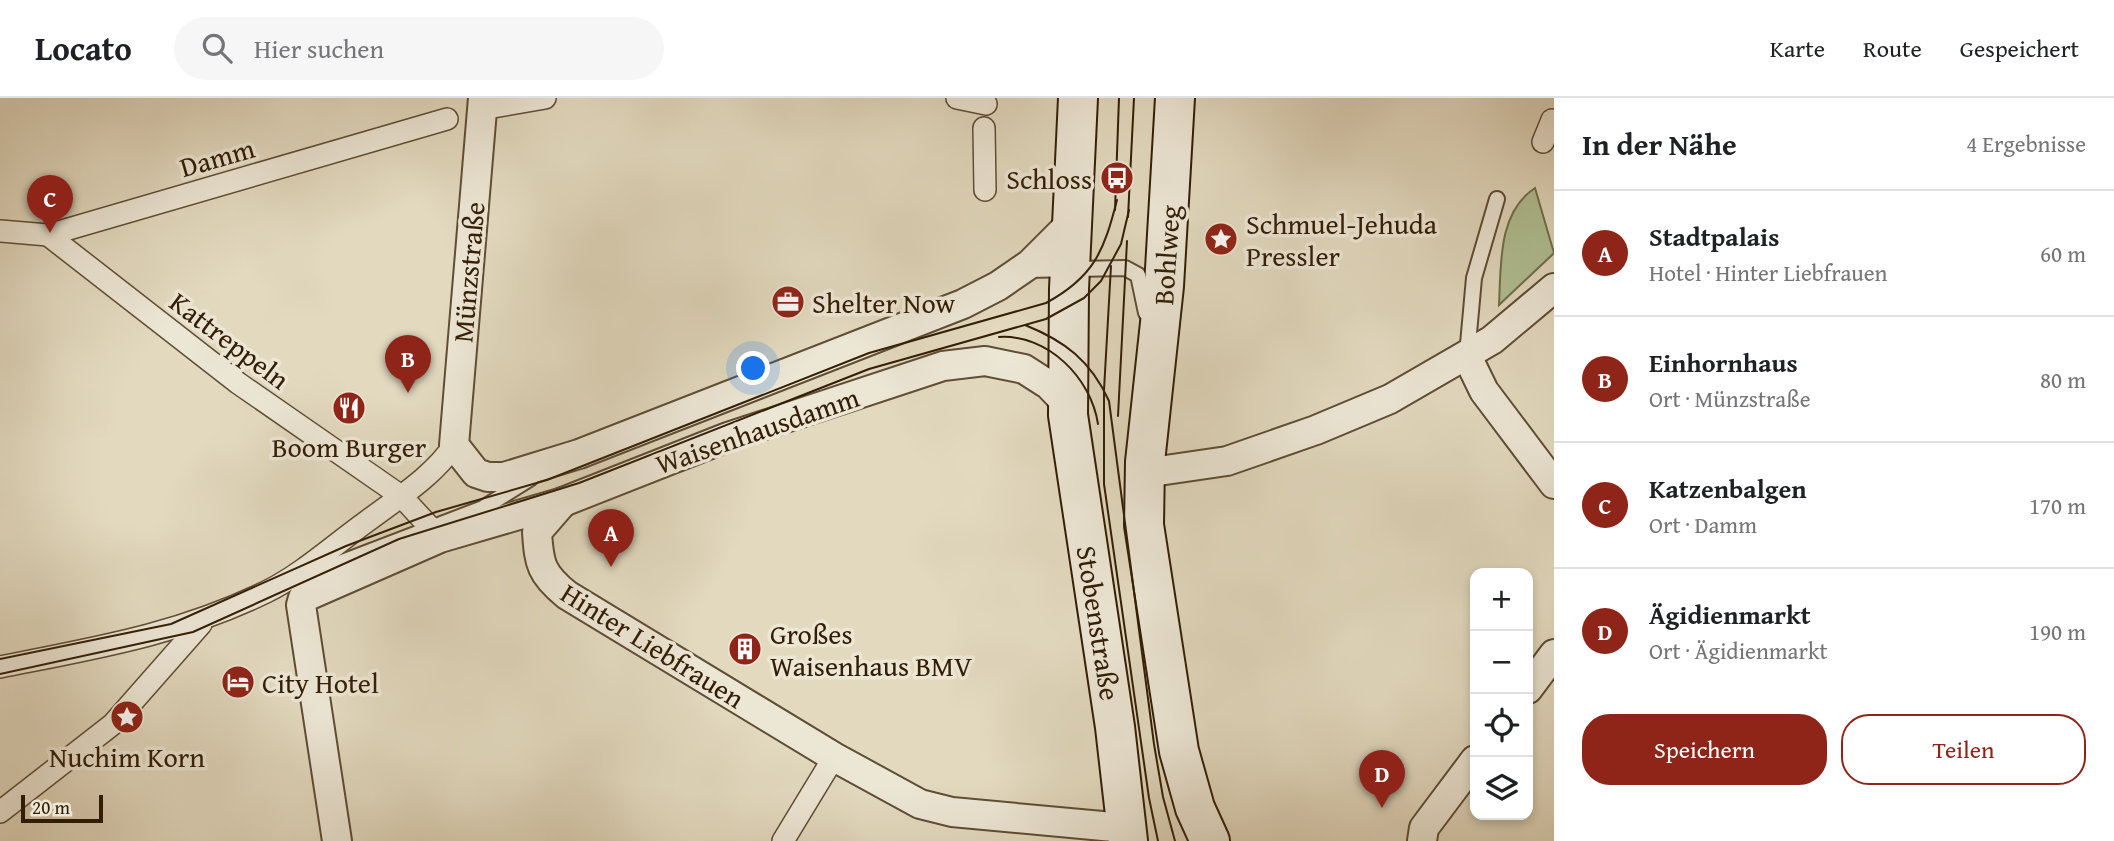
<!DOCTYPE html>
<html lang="de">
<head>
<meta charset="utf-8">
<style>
  body { margin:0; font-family:"Gentium Book Plus",serif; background:#f6f6f6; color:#202124 }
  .controls { position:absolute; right:21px; bottom:21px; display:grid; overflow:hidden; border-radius:14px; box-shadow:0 4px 10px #0003 }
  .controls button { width:63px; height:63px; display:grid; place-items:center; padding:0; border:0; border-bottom:2px solid #e0e0e0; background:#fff; color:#202124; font:35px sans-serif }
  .scale { position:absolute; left:21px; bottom:18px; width:82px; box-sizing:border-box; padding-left:7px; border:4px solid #331e05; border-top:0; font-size:19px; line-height:24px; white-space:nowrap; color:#331e05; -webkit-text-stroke:5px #ece6d5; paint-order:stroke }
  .you { position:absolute; left:754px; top:271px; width:24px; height:24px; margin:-18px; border:5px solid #fff; border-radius:50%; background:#1a73e8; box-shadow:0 0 0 10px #1a73e833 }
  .badge { display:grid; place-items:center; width:46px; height:46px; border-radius:50%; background:#8f2418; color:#fff; font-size:23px; font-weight:700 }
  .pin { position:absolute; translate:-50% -58px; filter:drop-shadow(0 2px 4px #0008) }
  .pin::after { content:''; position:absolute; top:37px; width:24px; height:21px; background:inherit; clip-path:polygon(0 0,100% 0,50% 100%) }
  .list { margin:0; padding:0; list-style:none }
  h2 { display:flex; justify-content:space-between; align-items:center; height:91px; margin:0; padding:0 28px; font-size:30px }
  h2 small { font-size:23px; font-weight:400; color:#757577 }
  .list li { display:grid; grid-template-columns:46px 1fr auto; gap:21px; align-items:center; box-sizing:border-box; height:126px; padding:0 28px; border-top:2px solid #e0e0e0 }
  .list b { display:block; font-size:26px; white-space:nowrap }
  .list p { margin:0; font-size:23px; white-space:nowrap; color:#757577 }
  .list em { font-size:23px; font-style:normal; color:#757577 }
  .actions { display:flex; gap:14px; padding:21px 28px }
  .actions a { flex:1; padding:16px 0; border:2px solid #8f2418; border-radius:28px; text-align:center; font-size:24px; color:#8f2418 }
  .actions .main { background:#8f2418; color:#fff }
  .icon { flex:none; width:38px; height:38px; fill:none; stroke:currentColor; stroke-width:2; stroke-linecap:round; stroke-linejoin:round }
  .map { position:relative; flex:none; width:1554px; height:743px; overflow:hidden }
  header { display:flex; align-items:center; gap:42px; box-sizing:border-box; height:98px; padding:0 35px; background:#fff; border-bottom:2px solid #e0e0e0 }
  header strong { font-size:33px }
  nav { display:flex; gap:38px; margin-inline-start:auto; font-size:24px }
  .search { width:490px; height:63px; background:#f6f6f6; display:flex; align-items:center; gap:18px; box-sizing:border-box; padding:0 24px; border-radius:38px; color:#757577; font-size:26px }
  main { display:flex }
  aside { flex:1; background:#fff }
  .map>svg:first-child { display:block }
  .green { fill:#b0c094; stroke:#726f4c; stroke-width:2 }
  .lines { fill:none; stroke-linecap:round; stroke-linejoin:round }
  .service-casing { stroke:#5f4d34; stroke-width:18 }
  .pedestrian-casing { stroke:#5f4d34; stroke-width:24 }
  .minor-casing { stroke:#5f4d34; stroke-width:32 }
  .secondary-casing { stroke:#331e05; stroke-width:42 }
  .service { stroke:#ece6d5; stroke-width:14 }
  .pedestrian { stroke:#ece6d5; stroke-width:21 }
  .minor { stroke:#ece6d5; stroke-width:28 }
  .secondary { stroke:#ece6d5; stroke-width:38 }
  .tram { stroke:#331e05; stroke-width:2 }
  .labels { text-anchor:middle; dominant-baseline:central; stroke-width:7; stroke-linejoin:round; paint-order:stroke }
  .street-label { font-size:28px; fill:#331e05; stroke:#ece6d5 }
  .poi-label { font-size:28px; fill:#331e05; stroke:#ece6d5; text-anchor:start }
</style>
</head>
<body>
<header>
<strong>Locato</strong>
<div class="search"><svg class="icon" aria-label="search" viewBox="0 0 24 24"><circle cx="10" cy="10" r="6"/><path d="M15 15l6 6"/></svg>Hier suchen</div>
<nav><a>Karte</a><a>Route</a><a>Gespeichert</a></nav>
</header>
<main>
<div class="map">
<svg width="1554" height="743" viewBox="0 0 1554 743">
  <rect width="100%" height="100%" fill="#e2d9bf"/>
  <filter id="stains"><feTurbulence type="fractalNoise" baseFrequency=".00286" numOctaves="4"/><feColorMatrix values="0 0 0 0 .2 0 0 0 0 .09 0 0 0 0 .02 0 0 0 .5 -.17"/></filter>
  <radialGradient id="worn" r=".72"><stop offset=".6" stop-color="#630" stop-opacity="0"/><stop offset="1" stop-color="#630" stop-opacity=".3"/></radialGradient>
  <path class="green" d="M1535 90 1554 155 1499 207C1501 166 1498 114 1535 90Z"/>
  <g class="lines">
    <defs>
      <g id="service">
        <path d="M1027 172 1125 170 1138 177 1146 215"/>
        <path d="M1467 257 1474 180 1497 101"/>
        <path d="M303 479 483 410 531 380"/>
      </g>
      <g id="pedestrian">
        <path d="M957 0 986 6"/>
        <path d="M493 9 545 0"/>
        <path d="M984 30 985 92"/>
        <path d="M1543 44 1552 22"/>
        <path d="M0 133 48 137 447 21"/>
        <path d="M48 137 238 285 401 398 440 440"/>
        <path d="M0 569C95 550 177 537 266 494 301 477 334 447 366 424 395 402 434 378 454 347"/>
        <path d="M0 714 113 626 201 526"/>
        <path d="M783 743 834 659"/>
      </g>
      <g id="minor">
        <path d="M483 0 454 347 476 375 488 379H504L579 356 963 206 998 188 1030 166 1073 123"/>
        <path d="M1467 258 1484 293 1554 386"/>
        <path d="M1145 375 1227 363 1316 332 1390 301 1492 242 1554 190"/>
        <path d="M563 404 537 434C539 466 541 476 567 497L834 659 920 706 952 714 1124 730"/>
        <path d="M1528 591 1554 556"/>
        <path d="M337 743 301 507 303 500 440 440 563 404 728 339 943 268 985 263 1024 271 1049 287 1068 307"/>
        <path d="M1422 743 1424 730 1475 662"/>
      </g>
      <g id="secondary">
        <path d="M1078 0 1069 191 1068 317 1115 629 1128 743"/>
        <path d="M1175 0 1164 188 1145 364 1144 427 1179 653 1195 710 1210 743"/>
      </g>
    </defs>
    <use href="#service" class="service-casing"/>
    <use href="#pedestrian" class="pedestrian-casing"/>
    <use href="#minor" class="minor-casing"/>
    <use href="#secondary" class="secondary-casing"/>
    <use href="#service" class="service"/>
    <use href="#pedestrian" class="pedestrian"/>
    <use href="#minor" class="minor"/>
    <use href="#secondary" class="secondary"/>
    <g class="tram">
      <path d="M1115 112 1119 0"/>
      <path d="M1128 119 1134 0"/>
      <path d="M1111 168 1104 292V386L1149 700 1158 743"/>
      <path d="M1025 227C1065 243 1091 263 1109 303L1154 646 1163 699 1175 743"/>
      <path d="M999 239C1048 236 1091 280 1098 326"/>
      <path d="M1118 318 1127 143"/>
      <path d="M0 561 171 526 346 448 436 414 547 382 869 255 1046 205C1094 179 1104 153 1117 102"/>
      <path d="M0 576 193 534 399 441 579 385 869 271 1046 221 1084 200 1101 183 1121 146 1129 112"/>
    </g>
  </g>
  <defs>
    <symbol id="bus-disc" viewBox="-11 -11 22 22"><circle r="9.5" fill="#8f2418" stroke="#ece6d5"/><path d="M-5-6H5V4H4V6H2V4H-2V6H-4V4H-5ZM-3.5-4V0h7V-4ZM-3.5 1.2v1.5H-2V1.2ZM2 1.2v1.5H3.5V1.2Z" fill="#fff"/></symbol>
    <symbol id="sight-disc" viewBox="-11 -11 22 22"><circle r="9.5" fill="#8f2418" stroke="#ece6d5"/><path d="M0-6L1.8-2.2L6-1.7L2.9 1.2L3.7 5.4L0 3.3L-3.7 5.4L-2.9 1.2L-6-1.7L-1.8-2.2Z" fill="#fff"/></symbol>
    <symbol id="office-disc" viewBox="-11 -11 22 22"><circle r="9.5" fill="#8f2418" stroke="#ece6d5"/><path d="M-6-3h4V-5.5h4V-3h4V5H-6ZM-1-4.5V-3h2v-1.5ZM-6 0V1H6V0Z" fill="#fff"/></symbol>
    <symbol id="restaurant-disc" viewBox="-11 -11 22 22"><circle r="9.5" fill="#8f2418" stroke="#ece6d5"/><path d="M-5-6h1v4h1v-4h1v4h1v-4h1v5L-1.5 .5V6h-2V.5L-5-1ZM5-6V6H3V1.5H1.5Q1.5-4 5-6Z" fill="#fff"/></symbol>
    <symbol id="building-disc" viewBox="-11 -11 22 22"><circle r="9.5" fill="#8f2418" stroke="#ece6d5"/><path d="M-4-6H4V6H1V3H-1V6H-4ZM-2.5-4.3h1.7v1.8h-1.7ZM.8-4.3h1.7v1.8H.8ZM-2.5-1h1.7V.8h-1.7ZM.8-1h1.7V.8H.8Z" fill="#fff"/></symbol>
    <symbol id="hotel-disc" viewBox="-11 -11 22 22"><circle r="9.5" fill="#8f2418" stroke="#ece6d5"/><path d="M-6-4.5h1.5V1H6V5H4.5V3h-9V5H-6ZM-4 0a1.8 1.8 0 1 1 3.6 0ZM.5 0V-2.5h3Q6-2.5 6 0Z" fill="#fff"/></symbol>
  </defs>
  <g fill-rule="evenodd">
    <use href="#bus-disc" x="1098" y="61" width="38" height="38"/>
    <use href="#sight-disc" x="1202" y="122" width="38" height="38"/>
    <use href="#office-disc" x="769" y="185" width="38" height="38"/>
    <use href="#restaurant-disc" x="330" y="291" width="38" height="38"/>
    <use href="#building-disc" x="726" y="532" width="38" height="38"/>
    <use href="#hotel-disc" x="219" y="565" width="38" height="38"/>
    <use href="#sight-disc" x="108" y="600" width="38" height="38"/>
  </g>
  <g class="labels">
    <g class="street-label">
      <text transform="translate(217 59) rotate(-16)">Damm</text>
      <text transform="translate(1166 157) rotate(-86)">Bohlweg</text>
      <text transform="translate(468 174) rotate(-85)">Münzstraße</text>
      <text transform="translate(230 242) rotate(37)">Kattreppeln</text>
      <text transform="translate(757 332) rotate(-19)">Waisenhausdamm</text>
      <text transform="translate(1099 525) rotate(81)">Stobenstraße</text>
      <text transform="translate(653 547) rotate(32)">Hinter Liebfrauen</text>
    </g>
    <g class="poi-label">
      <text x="1092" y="80" text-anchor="end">Schloss</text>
      <text x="1246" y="125">Schmuel-Jehuda<tspan x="1246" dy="32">Pressler</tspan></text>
      <text x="812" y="204">Shelter Now</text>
      <text x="349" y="348" text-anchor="middle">Boom Burger</text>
      <text x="770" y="535">Großes<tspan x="770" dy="32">Waisenhaus BMV</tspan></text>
      <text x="262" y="584">City Hotel</text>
      <text x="127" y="658" text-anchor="middle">Nuchim Korn</text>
    </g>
  </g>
  <rect width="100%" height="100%" filter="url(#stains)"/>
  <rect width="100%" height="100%" fill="url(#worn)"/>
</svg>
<div class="controls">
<button>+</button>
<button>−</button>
<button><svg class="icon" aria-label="locate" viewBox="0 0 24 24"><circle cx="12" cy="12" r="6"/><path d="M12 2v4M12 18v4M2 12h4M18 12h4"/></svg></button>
<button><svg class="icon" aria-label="layers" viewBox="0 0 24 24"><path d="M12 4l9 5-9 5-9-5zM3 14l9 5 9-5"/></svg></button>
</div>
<div class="scale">20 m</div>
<div class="you"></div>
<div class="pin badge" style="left:611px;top:469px">A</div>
<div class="pin badge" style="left:408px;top:295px">B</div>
<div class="pin badge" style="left:50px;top:135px">C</div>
<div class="pin badge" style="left:1382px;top:710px">D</div>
</div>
<aside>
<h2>In der Nähe<small>4 Ergebnisse</small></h2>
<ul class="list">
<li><span class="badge">A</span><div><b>Stadtpalais</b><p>Hotel · Hinter Liebfrauen</p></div><em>60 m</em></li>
<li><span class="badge">B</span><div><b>Einhornhaus</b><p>Ort · Münzstraße</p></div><em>80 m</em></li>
<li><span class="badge">C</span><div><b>Katzenbalgen</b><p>Ort · Damm</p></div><em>170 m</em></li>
<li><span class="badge">D</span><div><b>Ägidienmarkt</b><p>Ort · Ägidienmarkt</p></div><em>190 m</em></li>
</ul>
<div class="actions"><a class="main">Speichern</a><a>Teilen</a></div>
</aside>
</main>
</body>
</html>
